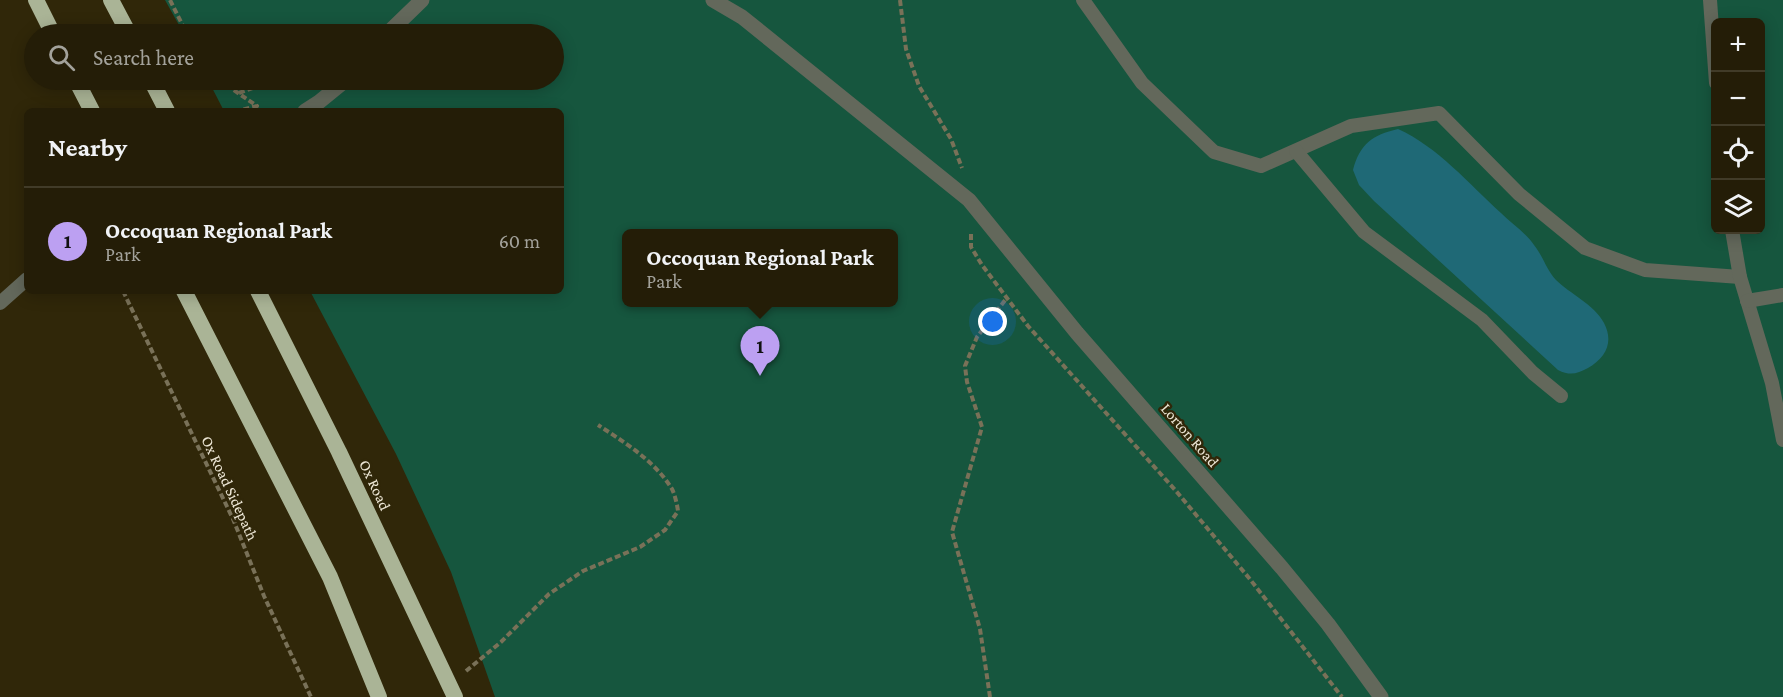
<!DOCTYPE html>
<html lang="en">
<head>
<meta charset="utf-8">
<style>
  body { margin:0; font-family:"Crimson Pro",serif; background:#302a15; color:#f1f3f6 }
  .controls { position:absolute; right:18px; top:18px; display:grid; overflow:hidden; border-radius:9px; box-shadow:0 3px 15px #0003 }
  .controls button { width:54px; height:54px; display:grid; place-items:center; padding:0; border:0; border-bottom:2px solid #413b28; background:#241d07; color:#f1f3f6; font:30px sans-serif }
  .you { position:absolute; left:993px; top:322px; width:21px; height:21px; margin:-15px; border:4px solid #fff; border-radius:50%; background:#1a73e8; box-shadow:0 0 0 9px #1a73e833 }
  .badge { display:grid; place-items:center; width:39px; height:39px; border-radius:50%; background:#bca0f2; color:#111; font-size:20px; font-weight:700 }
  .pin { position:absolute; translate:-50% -50px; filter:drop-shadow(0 2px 3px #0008) }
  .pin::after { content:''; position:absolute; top:32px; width:21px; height:18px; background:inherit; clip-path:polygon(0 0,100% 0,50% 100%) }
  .popup { position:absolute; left:622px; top:229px; width:276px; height:78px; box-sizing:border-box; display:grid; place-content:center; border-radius:9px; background:#241d07; filter:drop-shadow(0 2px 4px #0005); font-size:20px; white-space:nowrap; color:#a3a29b }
  .popup b { font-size:22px; color:#f1f3f6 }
  .popup::after { content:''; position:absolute; left:50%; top:100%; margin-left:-12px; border:12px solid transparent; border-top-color:#241d07 }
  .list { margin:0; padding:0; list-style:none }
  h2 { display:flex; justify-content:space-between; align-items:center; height:78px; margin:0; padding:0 24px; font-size:26px }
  h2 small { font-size:20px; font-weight:400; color:#a3a29b }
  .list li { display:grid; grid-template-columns:39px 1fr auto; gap:18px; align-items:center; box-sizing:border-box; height:108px; padding:0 24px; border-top:2px solid #413b28 }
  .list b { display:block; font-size:22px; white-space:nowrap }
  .list p { margin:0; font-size:20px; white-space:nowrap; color:#a3a29b }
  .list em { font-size:20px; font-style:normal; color:#a3a29b }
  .icon { flex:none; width:33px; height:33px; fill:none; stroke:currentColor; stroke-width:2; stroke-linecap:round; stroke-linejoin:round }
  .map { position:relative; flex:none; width:1783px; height:697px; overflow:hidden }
  .search { position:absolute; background:#241d07; box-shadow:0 3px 15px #0003; left:24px; top:24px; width:540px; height:66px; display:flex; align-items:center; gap:15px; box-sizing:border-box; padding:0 21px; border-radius:33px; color:#a3a29b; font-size:22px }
  .panel { position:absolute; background:#241d07; box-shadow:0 3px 15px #0003; left:24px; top:108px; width:540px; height:186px; border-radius:9px }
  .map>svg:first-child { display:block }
  .green { fill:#16563e; fill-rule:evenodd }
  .water { fill:#1f6976 }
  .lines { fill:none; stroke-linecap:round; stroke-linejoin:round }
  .path { stroke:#797158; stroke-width:4; stroke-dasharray:6 3; stroke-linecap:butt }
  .service { stroke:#63685b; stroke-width:14 }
  .minor { stroke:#63685b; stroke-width:15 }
  .trunk { stroke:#aab496; stroke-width:16 }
  .labels { text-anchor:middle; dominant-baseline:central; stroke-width:5; stroke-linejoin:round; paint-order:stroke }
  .street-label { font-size:16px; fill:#ece6d5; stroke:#302709 }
</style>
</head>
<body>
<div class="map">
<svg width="1783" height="697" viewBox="0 0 1783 697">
  <rect width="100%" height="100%" fill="#302709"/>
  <path class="green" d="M165 0H1783V697H495L451 572 396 454 310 291H561V111H224L208 80H554V34H184ZM1716 22H1760V230H1716ZM626 234H894V302H626Z"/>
  <path class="water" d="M1398 129C1438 147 1469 184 1501 213 1511 223 1526 233 1534 245 1543 256 1546 269 1556 280 1570 294 1594 304 1604 323 1614 342 1606 358 1588 368 1577 374 1570 376 1558 370L1374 201 1359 185 1353 170C1360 144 1372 135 1398 129Z"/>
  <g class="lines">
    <g class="path">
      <path d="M170 0 187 34"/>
      <path d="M900 0 906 49 919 86 951 139 962 168"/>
      <path d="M219 80 257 106 238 111"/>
      <path d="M239 93 275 80"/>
      <path d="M971 234V247L982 265 1028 326 1176 491 1249 578 1342 697"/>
      <path d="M123 291 233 519 264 596 311 697"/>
      <path d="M466 671 501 642 549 594 583 571 640 547 665 530 678 511C677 504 675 495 672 489 655 461 624 442 598 425"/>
      <path d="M990 697 980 629 952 532 982 427 967 382 965 366 977 337 1006 299"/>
    </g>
    <g class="service">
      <path d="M1083 0 1142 83 1214 152 1261 166 1351 126 1439 113 1519 194 1585 248 1645 270 1740 277"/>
      <path d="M1710 0 1716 83"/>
      <path d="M1296 151 1364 232 1482 320 1533 373 1561 396"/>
      <path d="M1732 230 1740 277 1772 383 1783 440"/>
      <path d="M1747 301 1783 295"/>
      <path d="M0 303 27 279"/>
    </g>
    <g class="minor">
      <path d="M713 0 742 17 969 200 1077 333 1282 568 1328 624 1381 697"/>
      <path d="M387 34 422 0"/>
      <path d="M305 111 319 102 346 80"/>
    </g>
    <g class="trunk">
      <path d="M36 0 53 34"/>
      <path d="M111 0 129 34"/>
      <path d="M76 80 92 111"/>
      <path d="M151 80 167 111"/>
      <path d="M184 291 330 577 379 697"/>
      <path d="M258 291 339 452 455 697"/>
    </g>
  </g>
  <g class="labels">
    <g class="street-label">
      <text transform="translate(1190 435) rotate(49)">Lorton Road</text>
      <text transform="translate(375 485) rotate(65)">Ox Road</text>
      <text transform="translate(230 488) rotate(65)">Ox Road Sidepath</text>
    </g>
  </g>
</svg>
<div class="controls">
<button>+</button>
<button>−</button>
<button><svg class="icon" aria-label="locate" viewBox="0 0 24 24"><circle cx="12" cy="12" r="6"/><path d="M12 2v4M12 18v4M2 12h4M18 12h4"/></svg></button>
<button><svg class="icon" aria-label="layers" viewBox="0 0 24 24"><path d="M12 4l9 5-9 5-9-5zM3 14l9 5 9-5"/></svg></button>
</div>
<div class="you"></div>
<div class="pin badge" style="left:760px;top:376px">1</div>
<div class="popup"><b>Occoquan Regional Park</b>Park</div>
<div class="search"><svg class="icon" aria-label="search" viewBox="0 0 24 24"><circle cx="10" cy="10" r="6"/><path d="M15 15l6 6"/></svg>Search here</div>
<section class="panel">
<h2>Nearby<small></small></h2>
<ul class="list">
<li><span class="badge">1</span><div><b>Occoquan Regional Park</b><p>Park</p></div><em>60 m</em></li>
</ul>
</section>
</div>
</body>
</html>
